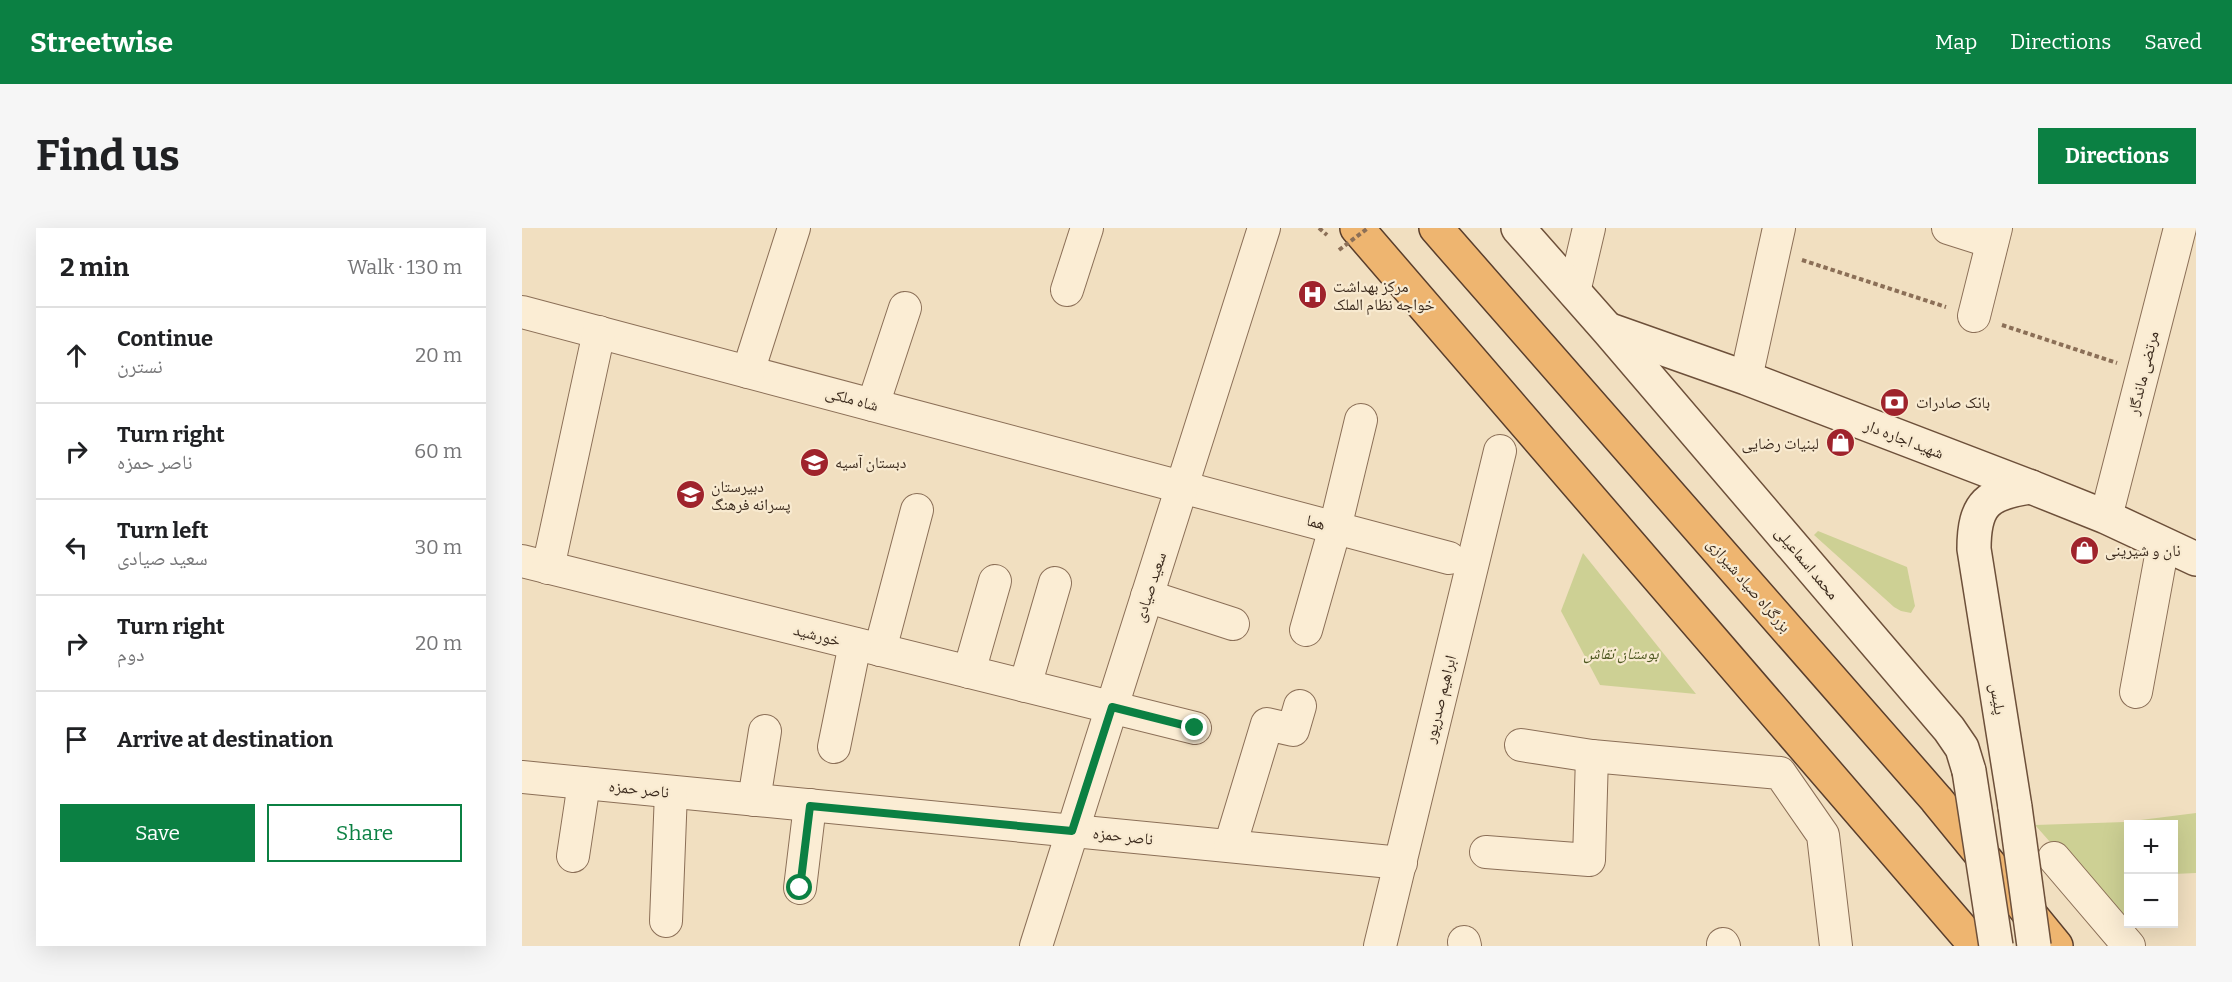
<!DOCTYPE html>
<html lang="en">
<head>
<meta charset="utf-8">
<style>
  body { margin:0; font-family:Bitter,"Noto Naskh Arabic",serif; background:#f6f6f6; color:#202124 }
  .controls { position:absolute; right:18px; bottom:18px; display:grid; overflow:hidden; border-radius:0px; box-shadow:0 6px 24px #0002 }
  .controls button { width:54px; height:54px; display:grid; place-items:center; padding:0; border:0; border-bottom:2px solid #e0e0e0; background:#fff; color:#202124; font:30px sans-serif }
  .stop { position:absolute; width:18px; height:18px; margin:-14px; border:4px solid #0b8043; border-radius:50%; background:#fff }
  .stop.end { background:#0b8043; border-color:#fff; box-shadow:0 2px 6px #0008 }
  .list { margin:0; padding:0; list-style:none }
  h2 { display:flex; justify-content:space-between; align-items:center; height:78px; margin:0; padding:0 24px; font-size:26px }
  h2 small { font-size:20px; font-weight:400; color:#757577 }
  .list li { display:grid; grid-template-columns:39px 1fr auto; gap:18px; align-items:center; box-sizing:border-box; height:96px; padding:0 24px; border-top:2px solid #e0e0e0 }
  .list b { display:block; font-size:22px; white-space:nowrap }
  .list p { margin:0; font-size:20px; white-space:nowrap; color:#757577 }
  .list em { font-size:20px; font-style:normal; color:#757577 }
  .actions { display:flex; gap:12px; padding:18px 24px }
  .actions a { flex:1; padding:14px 0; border:2px solid #0b8043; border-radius:0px; text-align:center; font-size:21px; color:#0b8043 }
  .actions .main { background:#0b8043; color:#fff }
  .icon { flex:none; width:33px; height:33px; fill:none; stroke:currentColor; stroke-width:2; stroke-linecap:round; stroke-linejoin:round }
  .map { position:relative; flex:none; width:1674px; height:718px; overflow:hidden; border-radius:0px }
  header { display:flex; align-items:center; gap:36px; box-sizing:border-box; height:84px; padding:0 30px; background:#0b8043; color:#fff }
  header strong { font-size:28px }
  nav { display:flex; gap:33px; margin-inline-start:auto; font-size:21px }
  .intro { display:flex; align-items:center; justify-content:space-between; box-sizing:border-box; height:144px; padding:0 36px }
  h1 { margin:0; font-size:42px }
  .button { padding:15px 27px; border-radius:0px; background:#0b8043; color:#fff; font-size:21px; font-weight:700 }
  main { display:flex; gap:36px; padding:0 36px }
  aside { flex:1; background:#fff; border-radius:0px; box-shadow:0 6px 24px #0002 }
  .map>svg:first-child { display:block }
  .green { fill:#cdd094 }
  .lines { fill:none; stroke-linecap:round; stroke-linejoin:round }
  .minor-casing { stroke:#8b6f57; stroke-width:34 }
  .secondary-casing { stroke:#6d503a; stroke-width:36 }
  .trunk-casing { stroke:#593e2c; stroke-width:36 }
  .path { stroke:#8b6f57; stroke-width:4; stroke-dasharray:4.5 3; stroke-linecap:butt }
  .minor { stroke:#fbedd4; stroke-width:32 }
  .secondary { stroke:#fbedd4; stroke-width:33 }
  .trunk { stroke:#eeb570; stroke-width:33 }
  .secondary-bridge-casing { stroke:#6d503a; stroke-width:36; stroke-linecap:butt }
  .path-bridge { stroke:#8b6f57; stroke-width:4; stroke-dasharray:4.5 3; stroke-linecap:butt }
  .secondary-bridge { stroke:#fbedd4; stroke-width:33 }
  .route { stroke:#0b8043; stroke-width:8 }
  .labels { text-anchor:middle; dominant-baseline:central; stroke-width:4.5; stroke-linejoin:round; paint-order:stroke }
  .poi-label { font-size:16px; fill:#3a291c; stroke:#f8ead0; text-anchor:start }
  .street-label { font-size:16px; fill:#3a291c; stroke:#f8ead0 }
  .park-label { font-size:16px; font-style:italic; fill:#4e5821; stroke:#f8ead0 }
</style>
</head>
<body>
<header>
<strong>Streetwise</strong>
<nav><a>Map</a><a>Directions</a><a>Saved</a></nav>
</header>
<div class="intro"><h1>Find us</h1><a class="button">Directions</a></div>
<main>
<aside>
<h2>2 min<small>Walk · 130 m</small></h2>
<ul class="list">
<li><svg class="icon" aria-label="ahead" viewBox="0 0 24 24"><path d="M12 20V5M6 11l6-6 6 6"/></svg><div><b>Continue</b><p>نسترن</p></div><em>20 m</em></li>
<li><svg class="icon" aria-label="right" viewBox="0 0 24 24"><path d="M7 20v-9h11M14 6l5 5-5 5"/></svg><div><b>Turn right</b><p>ناصر حمزه</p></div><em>60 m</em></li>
<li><svg class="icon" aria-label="left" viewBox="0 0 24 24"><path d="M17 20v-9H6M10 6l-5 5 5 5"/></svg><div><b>Turn left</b><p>سعید صیادی</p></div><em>30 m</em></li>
<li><svg class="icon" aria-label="right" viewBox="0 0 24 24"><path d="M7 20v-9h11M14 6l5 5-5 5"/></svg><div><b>Turn right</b><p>دوم</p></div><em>20 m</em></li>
<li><svg class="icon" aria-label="arrive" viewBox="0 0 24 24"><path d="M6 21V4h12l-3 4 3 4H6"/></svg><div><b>Arrive at destination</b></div></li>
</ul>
<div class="actions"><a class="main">Save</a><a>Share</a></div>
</aside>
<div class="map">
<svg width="1674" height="718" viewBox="0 0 1674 718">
  <rect width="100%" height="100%" fill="#f1dfc0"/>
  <g class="green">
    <path d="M1296 303 1385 339 1393 378 1389 385 1379 383 1372 379 1292 307Z"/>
    <path d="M1061 325 1174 466 1078 457 1039 383Z"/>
    <path d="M1674 585V645L1652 646V596H1606V696H1609V705L1513 597 1603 594Z"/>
  </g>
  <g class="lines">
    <defs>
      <g id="minor">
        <path d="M1426 0 1470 14"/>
        <path d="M545 62 565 0"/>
        <path d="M1052 64 1067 0"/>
        <path d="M0 84 927 330"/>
        <path d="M1452 88 1474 0"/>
        <path d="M226 144 272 0"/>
        <path d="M1224 150 1257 0"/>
        <path d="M351 177 383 80"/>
        <path d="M1584 289 1658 0"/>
        <path d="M0 333 673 500"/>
        <path d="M26 340 77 104"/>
        <path d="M625 368 711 396"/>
        <path d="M784 402 813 300 839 192"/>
        <path d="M358 422 395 282"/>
        <path d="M447 444 473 353"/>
        <path d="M503 458 533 355"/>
        <path d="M1614 464 1641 317"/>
        <path d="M999 517 1070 528 1258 545 1301 607 1314 718"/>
        <path d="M312 519 333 416"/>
        <path d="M0 549 879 635"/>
        <path d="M232 572 243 503"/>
        <path d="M708 618 745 496 771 502 778 478"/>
        <path d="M964 624 1067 632 1070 528"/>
        <path d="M51 628 62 555"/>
        <path d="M1532 630 1607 718"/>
        <path d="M278 660 288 577"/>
        <path d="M144 693 149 564"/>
        <path d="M942 714 943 718"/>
        <path d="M1201 716 1202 718"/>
        <path d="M514 718 742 0"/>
        <path d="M858 718 978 223"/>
      </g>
      <g id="secondary">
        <path d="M996 0 1086 102 1427 501 1440 520 1447 543"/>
        <path d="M1088 102 1224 150 1509 259 1584 289 1674 331"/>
        <path d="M1493 579 1452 321C1452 275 1466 265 1509 259"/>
      </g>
      <g id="trunk">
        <path d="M835 0 1454 718"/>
        <path d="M914 0 1414 571 1534 718"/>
      </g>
    </defs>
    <use href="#minor" class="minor-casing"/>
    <use href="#secondary" class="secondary-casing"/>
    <use href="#trunk" class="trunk-casing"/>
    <g class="path">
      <path d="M797 0 805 7"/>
      <path d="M1280 32 1424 79"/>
      <path d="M1480 97 1595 135"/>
    </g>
    <use href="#minor" class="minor"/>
    <use href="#secondary" class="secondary"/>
    <use href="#trunk" class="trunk"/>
    <defs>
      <g id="secondary-bridge">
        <path d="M1447 543 1474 718"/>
        <path d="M1493 579 1512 718"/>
      </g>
    </defs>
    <use href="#secondary-bridge" class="secondary-bridge-casing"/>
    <path class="path-bridge" d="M817 22 846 0"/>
    <use href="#secondary-bridge" class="secondary-bridge"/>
  </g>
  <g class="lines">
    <path class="route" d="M278 660 288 578 550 603 590 479 673 500"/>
  </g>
  <defs>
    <symbol id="hospital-disc" viewBox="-11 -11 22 22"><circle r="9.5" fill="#9f232c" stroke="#f8ead0"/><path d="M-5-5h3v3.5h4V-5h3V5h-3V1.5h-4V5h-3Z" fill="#fff"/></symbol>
    <symbol id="bank-disc" viewBox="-11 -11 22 22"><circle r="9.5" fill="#9f232c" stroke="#f8ead0"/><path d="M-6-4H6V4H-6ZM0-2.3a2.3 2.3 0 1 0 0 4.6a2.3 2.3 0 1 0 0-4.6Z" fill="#fff"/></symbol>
    <symbol id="shop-disc" viewBox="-11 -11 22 22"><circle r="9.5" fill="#9f232c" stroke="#f8ead0"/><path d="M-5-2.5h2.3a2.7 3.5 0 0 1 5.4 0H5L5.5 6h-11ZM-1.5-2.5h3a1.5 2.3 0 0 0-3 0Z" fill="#fff"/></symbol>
    <symbol id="school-disc" viewBox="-11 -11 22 22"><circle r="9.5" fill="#9f232c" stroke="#f8ead0"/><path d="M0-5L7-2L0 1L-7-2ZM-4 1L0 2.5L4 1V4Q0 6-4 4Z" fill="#fff"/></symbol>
  </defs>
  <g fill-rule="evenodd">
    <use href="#hospital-disc" x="774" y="50" width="33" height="33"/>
    <use href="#bank-disc" x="1356" y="158" width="33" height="33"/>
    <use href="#shop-disc" x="1302" y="198" width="33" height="33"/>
    <use href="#school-disc" x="276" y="218" width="33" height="33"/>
    <use href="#school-disc" x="152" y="250" width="33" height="33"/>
    <use href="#shop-disc" x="1546" y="306" width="33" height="33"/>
  </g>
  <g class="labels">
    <g class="poi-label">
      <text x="811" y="58">مرکز بهداشت<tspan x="811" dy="18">خواجه نظام الملک</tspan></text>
      <text x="1394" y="174">بانک صادرات</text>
      <text x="1297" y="215" text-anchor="end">لبنیات رضایی</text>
      <text x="313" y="234">دبستان آسیه</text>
      <text x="189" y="258">دبیرستان<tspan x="189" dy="18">پسرانه فرهنگ</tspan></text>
      <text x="1583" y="322">نان و شیرینی</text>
    </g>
    <g class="street-label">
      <text transform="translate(1621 145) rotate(-76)">مرتضی ماندگار</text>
      <text transform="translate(330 171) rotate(15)">شاه ملکی</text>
      <text transform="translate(1382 211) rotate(21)">شهید اجاره دار</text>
      <text transform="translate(794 294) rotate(15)">هما</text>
      <text transform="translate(1285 335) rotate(50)">محمد اسماعیلی</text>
      <text transform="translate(1227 357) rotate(49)">بزرگراه صیاد شیرازی</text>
      <text transform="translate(628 359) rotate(-72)">سعید صیادی</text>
      <text transform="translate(295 407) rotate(14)">خورشید</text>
      <text transform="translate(918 471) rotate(-76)">ابراهیم صدرپور</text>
      <text transform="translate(1476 471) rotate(81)">پلیس</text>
      <text transform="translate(117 561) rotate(6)">ناصر حمزه</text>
      <text transform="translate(601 608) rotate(6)">ناصر حمزه</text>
    </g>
    <g class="park-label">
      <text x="1099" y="425">بوستان نقاش</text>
    </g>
  </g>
</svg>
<div class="controls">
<button>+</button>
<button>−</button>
</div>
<div class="stop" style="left:278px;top:660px"></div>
<div class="stop end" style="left:673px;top:500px"></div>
</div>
</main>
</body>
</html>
